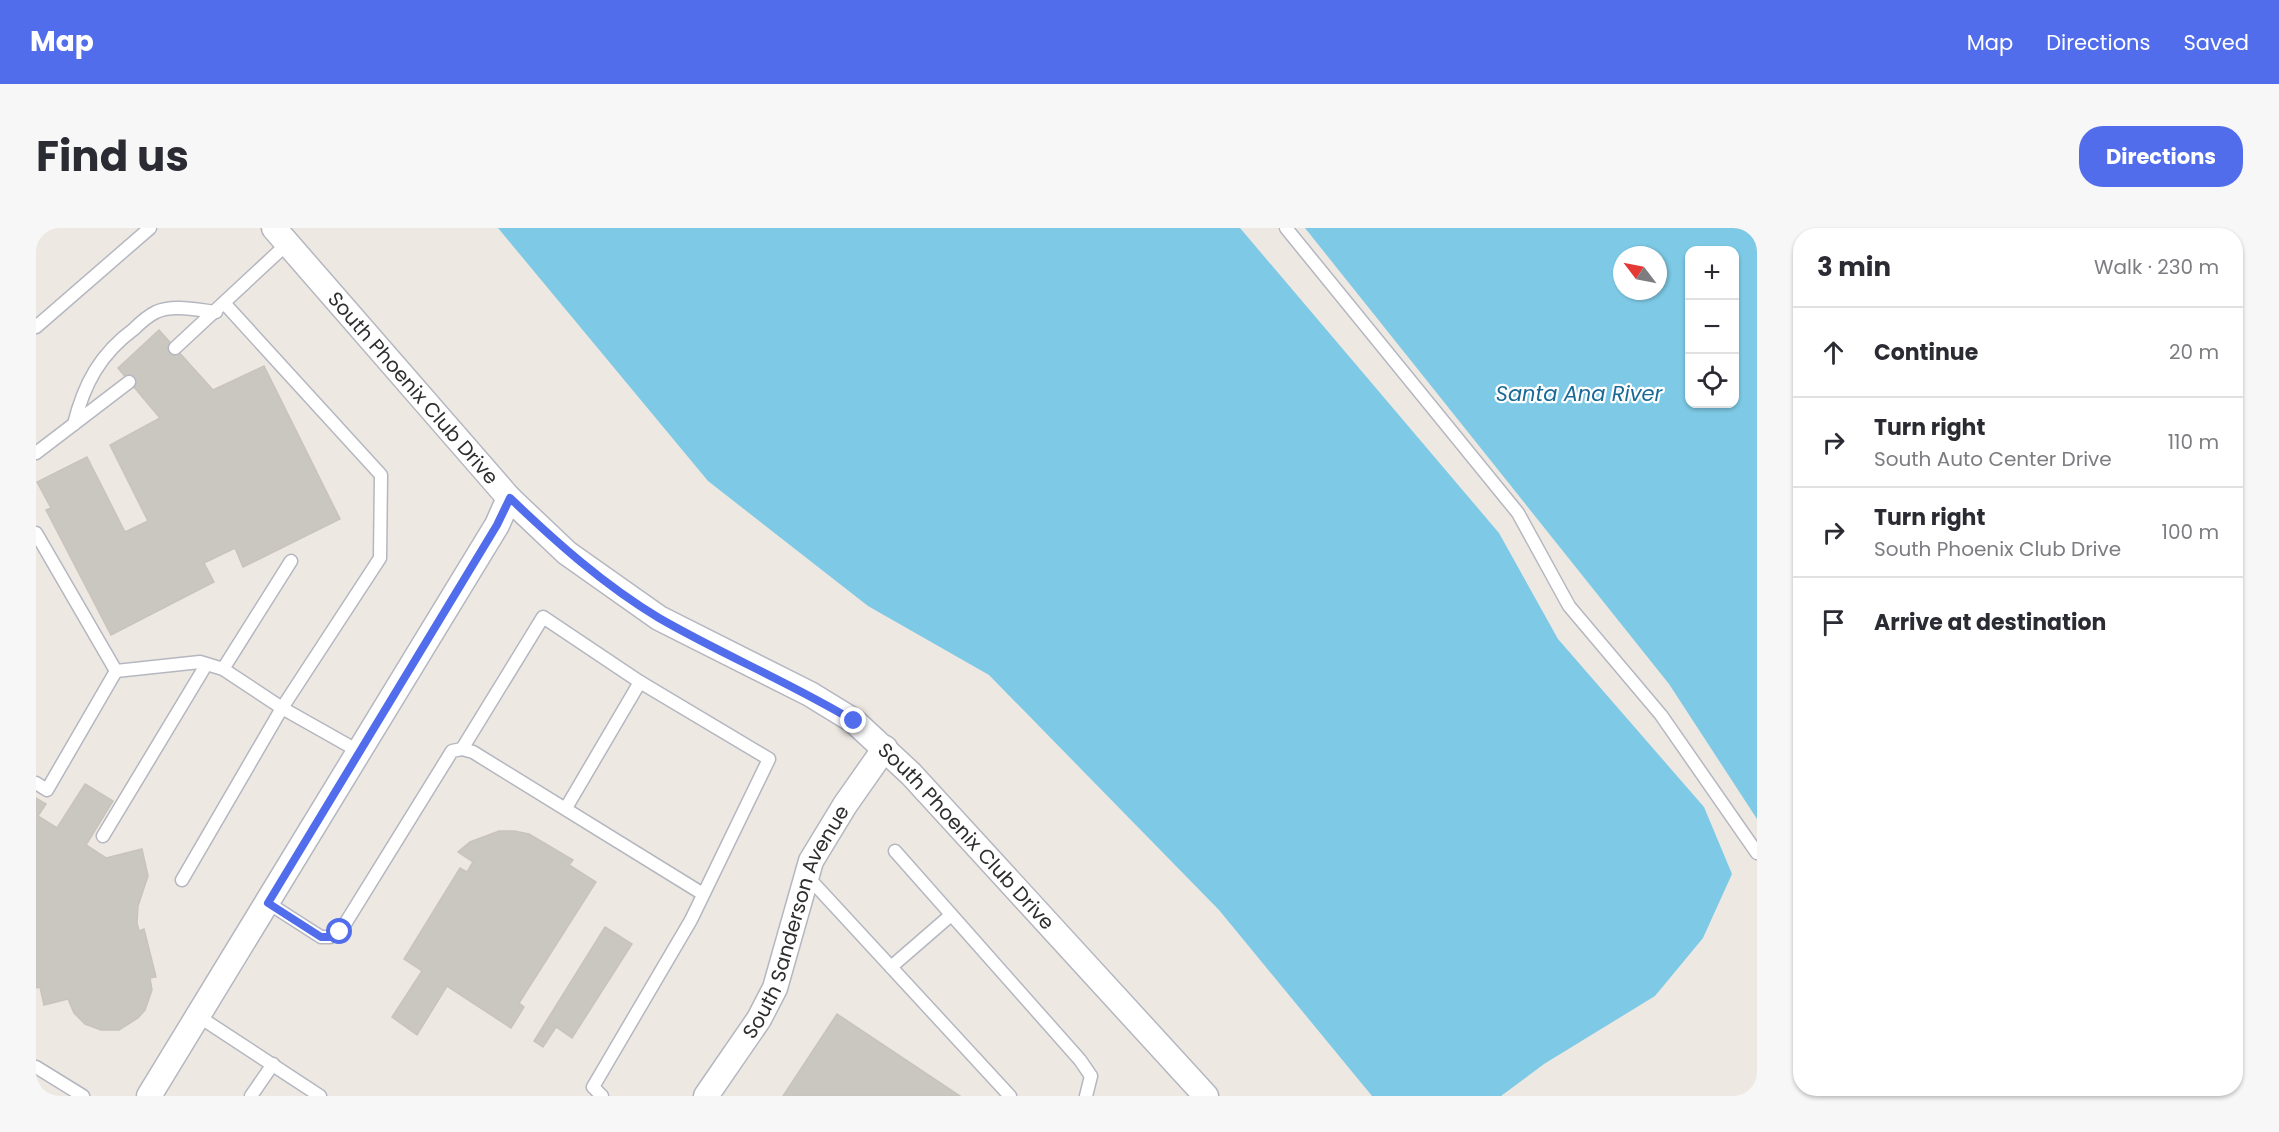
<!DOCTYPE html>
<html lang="en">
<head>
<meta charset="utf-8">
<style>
  body { margin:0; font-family:Poppins,sans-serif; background:#f7f7f7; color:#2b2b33 }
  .controls { position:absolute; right:18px; top:18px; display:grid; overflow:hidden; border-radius:12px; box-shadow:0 2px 4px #0004 }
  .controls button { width:54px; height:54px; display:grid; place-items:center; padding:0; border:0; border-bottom:2px solid #e1e1e2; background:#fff; color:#2b2b33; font:30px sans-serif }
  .compass { position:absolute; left:1577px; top:18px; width:54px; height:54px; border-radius:50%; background:#fff; box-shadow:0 2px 4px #0004; rotate:302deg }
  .stop { position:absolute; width:18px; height:18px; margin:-14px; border:4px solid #516dec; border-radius:50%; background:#fff }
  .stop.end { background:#516dec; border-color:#fff; box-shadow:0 2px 6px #0008 }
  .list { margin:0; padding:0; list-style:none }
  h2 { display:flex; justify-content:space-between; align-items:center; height:78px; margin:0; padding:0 24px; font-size:26px }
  h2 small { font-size:20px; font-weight:400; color:#7c7c81 }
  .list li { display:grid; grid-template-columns:39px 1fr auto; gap:18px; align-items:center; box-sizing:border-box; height:90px; padding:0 24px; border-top:2px solid #e1e1e2 }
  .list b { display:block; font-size:22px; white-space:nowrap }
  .list p { margin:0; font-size:20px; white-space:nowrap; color:#7c7c81 }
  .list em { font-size:20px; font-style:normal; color:#7c7c81 }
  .icon { flex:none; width:33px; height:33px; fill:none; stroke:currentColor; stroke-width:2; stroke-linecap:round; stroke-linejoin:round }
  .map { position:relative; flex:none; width:1721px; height:868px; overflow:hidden; border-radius:24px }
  header { display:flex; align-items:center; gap:36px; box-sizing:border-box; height:84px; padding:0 30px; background:#516dec; color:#fff }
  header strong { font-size:28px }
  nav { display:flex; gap:33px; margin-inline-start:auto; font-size:21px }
  .intro { display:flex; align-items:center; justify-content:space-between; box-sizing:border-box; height:144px; padding:0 36px }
  h1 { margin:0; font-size:42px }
  .button { padding:15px 27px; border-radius:24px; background:#516dec; color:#fff; font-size:21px; font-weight:700 }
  main { display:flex; gap:36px; padding:0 36px }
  aside { flex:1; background:#fff; border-radius:24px; box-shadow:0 2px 4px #0004 }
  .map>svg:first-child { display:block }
  .water { fill:#7ecae6; fill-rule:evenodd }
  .building { fill:#cac6c0; stroke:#c9c4bb; stroke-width:1.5 }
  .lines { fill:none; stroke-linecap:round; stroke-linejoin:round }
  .service-casing { stroke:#b5b7c0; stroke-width:15 }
  .minor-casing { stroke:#b5b7c0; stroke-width:27 }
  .service { stroke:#fff; stroke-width:12 }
  .minor { stroke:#fff; stroke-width:24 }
  .route { stroke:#516dec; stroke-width:8 }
  .labels { text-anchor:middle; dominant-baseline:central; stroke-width:4.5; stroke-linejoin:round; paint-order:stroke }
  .street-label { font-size:20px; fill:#2e2e2e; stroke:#fff }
  .water-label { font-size:21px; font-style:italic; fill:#196a96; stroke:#fff }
</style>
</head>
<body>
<header>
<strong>Map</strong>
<nav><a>Map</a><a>Directions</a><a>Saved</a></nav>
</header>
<div class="intro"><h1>Find us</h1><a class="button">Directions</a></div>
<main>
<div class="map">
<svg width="1721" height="868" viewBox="0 0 1721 868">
  <rect width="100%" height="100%" fill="#eee8e2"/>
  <g class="water">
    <path d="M462 0H1204L1463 305 1522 411 1668 579 1696 646 1667 710 1619 768 1508 836 1465 868H1336L1183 682 953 447 832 378 672 253Z"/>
    <path d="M1269 0H1721V591L1633 456ZM1654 22H1698V176H1654ZM1586 27H1622V63H1586Z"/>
  </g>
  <g class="building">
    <path d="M123 102 177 162 228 138 304 291 207 339 199 320 168 335 178 354 75 407 10 282 15 280 1 254 51 229 89 304 112 293 74 217 124 190 82 140Z"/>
    <path d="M49 556 77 573 50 617 70 630 106 621 112 648 102 678 101 695 103 703 108 701 120 749 114 750 116 762 109 782 102 790 83 802H65L49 796 38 785 32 771 8 777 4 759 0 760V570L10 576 2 588 21 600Z"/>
    <path d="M463 603H478L493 606 537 632 533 637 560 654 483 775 488 779 475 800 411 758 381 807 356 789 386 743 368 731 424 640 431 644 437 634 422 624 434 614Z"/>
    <path d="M569 699 596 716 536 810 520 799 507 819 498 813Z"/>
    <path d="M801 786 924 868H747Z"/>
  </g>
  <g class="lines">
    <defs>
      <g id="service">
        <path d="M1250 0 1482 285 1533 378 1625 487 1721 625"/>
        <path d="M0 99 114 0"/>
        <path d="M139 120 252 15"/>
        <path d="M38 196C48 156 64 126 98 101 104 95 112 88 120 84 137 76 162 82 180 84"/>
        <path d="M0 225 93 154"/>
        <path d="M0 305 80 443 164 434 187 441 246 480 324 524"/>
        <path d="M187 441 255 333"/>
        <path d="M426 521 507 389 604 454 733 531 655 692 557 859 566 868"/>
        <path d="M0 555 11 562 80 443"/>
        <path d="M530 580 604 454"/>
        <path d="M67 608 170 437"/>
        <path d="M859 623 1044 832 1055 848 1050 868"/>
        <path d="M771 648 974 868"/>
        <path d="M146 652 246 480 344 330 345 247 189 76"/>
        <path d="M232 675 285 709H294L304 704 416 523 426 521 437 524 667 666"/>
        <path d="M855 739 915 687"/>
        <path d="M162 788 284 868"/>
        <path d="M0 839 47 868"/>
        <path d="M215 868 237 836"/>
      </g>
      <g id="minor">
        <path id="s1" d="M238 0 473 270 531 325 623 390 774 466 818 493 875 546 1170 868"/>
        <path d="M113 868 461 297 473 270"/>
        <path id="s2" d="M670 868 723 791 739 760 775 633 809 577 849 520"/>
      </g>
    </defs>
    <use href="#service" class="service-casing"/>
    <use href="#minor" class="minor-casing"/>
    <use href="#service" class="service"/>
    <use href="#minor" class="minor"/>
  </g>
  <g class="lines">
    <path class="route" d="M304 704 294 709H285L232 675 461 297 474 270C520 314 568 357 623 390 687 427 755 455 818 493"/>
  </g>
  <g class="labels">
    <g class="street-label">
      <text stroke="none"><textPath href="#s1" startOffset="212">South Phoenix Club Drive</textPath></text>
      <text stroke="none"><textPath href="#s1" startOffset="932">South Phoenix Club Drive</textPath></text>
      <text stroke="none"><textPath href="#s2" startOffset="198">South Sanderson Avenue</textPath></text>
    </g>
    <g class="water-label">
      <text x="1543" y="165">Santa Ana River</text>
    </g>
  </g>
</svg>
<div class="controls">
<button>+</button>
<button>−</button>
<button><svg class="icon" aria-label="locate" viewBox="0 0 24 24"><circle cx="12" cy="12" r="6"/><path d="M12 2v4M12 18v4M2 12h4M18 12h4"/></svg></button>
</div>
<svg class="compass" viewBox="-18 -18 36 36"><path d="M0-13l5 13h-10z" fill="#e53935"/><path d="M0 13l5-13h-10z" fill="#7c7c81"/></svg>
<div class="stop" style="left:304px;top:704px"></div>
<div class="stop end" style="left:818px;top:493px"></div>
</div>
<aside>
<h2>3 min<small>Walk · 230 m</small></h2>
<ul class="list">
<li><svg class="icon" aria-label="ahead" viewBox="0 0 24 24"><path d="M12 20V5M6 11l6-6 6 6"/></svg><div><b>Continue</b></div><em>20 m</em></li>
<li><svg class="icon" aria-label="right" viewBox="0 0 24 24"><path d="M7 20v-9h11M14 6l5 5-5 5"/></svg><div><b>Turn right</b><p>South Auto Center Drive</p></div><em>110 m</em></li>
<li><svg class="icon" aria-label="right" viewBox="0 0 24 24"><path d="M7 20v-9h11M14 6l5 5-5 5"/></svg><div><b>Turn right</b><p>South Phoenix Club Drive</p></div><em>100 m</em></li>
<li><svg class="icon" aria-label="arrive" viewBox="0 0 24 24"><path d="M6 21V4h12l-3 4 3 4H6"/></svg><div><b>Arrive at destination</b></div></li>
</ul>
</aside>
</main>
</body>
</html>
